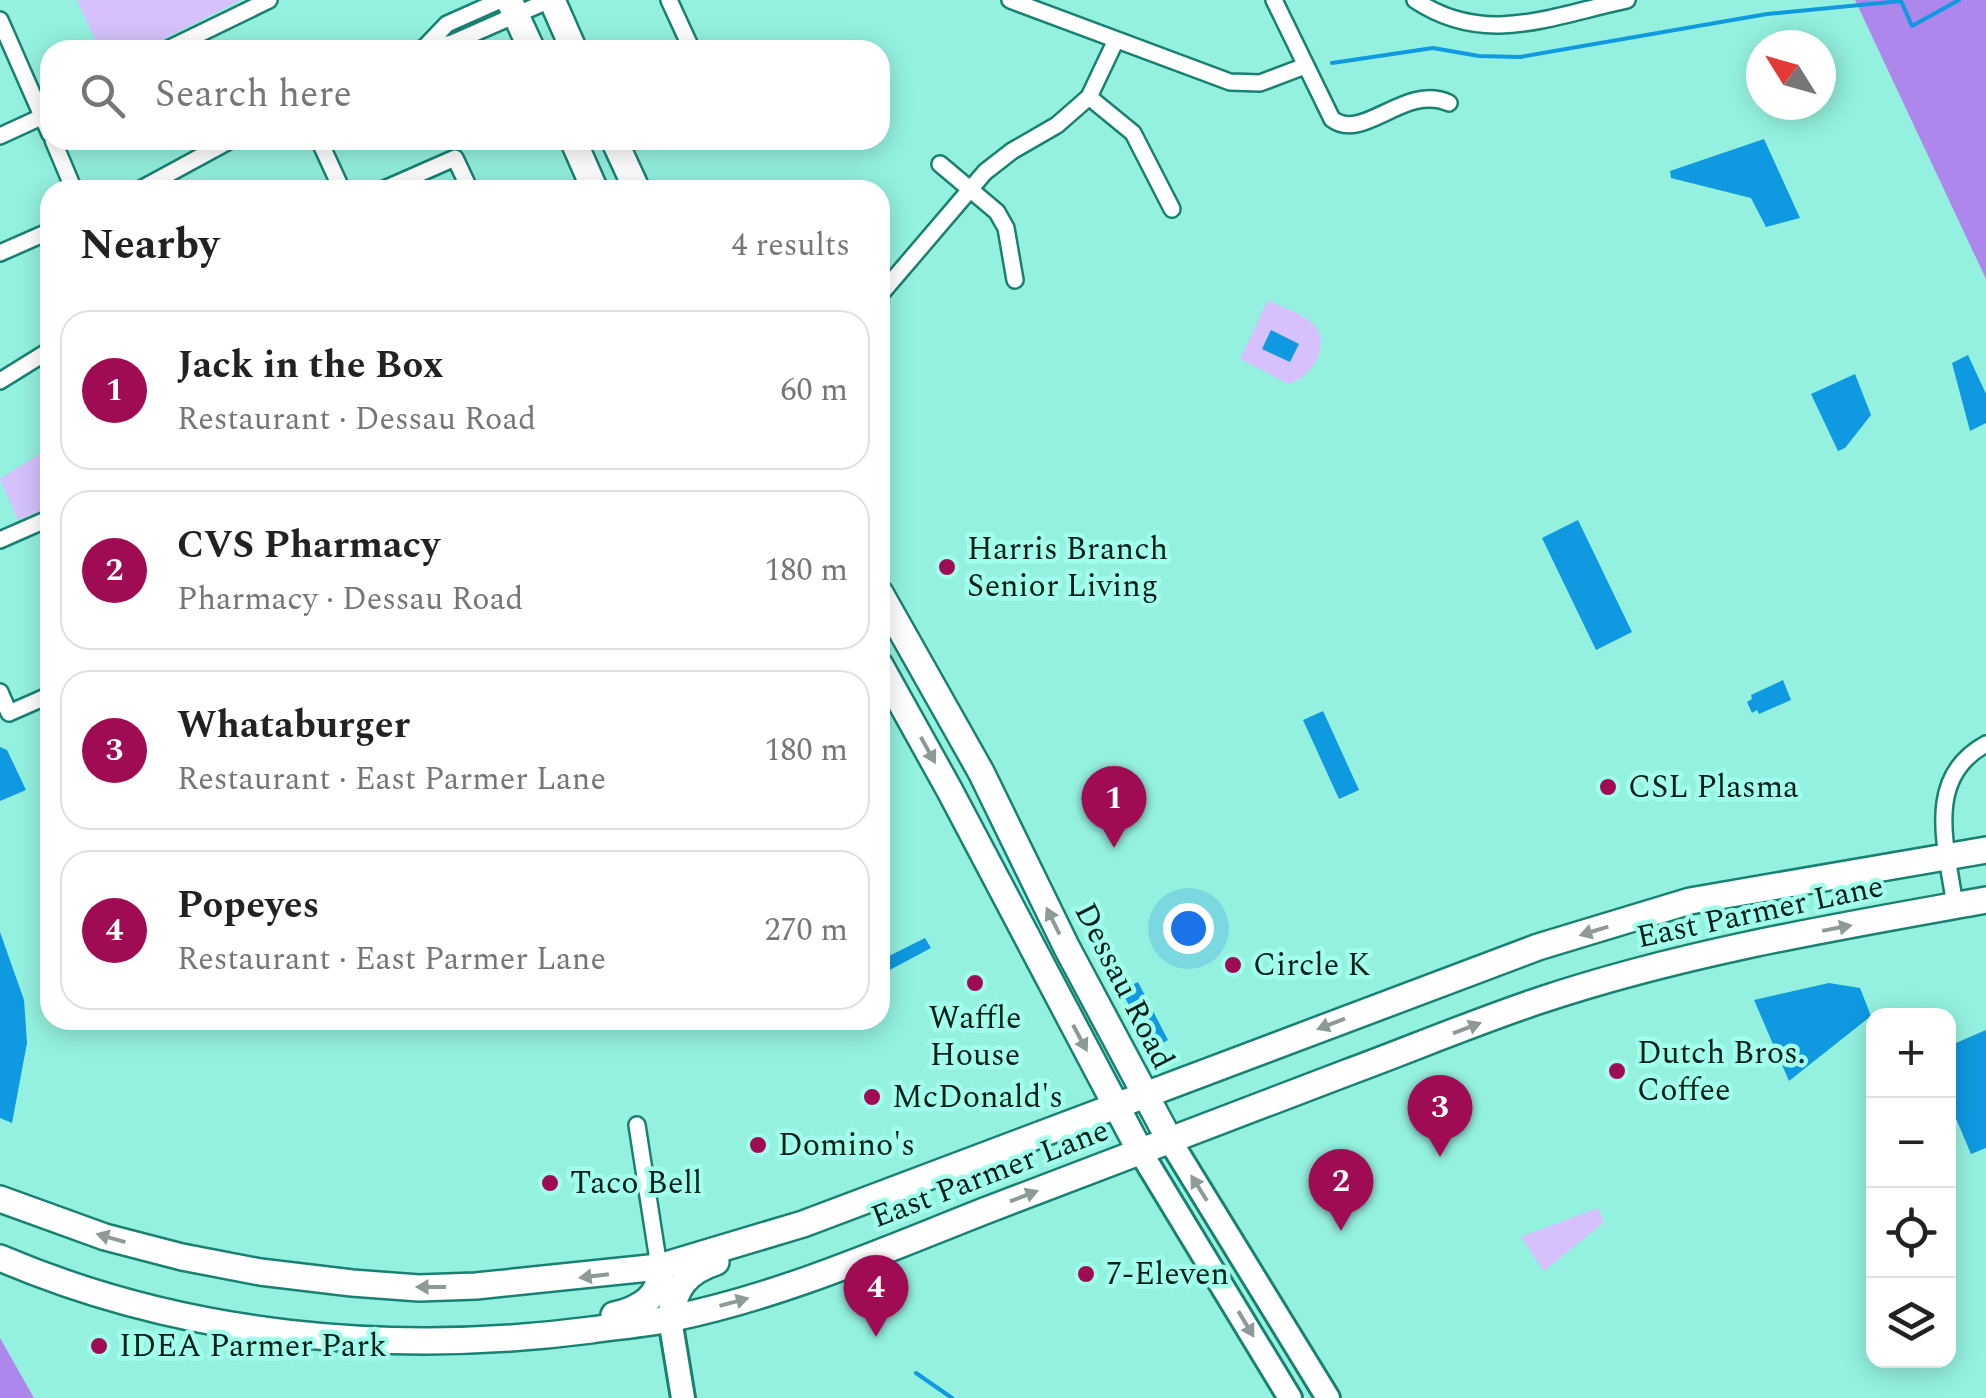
<!DOCTYPE html>
<html lang="en">
<head>
<meta charset="utf-8">
<style>
  body { margin:0; font-family:Spectral,serif; background:#f2f2f2; color:#222 }
  .controls { position:absolute; right:30px; bottom:30px; display:grid; overflow:hidden; border-radius:20px; box-shadow:0 5px 25px #0003 }
  .controls button { width:90px; height:90px; display:grid; place-items:center; padding:0; border:0; border-bottom:2px solid #e0e0e0; background:#fff; color:#222; font:50px sans-serif }
  .compass { position:absolute; left:1746px; top:30px; width:90px; height:90px; border-radius:50%; background:#fff; box-shadow:0 5px 25px #0003; rotate:307deg }
  .you { position:absolute; left:1188px; top:928px; width:35px; height:35px; margin:-25px; border:8px solid #fff; border-radius:50%; background:#1a73e8; box-shadow:0 0 0 15px #1a73e833 }
  .badge { display:grid; place-items:center; width:65px; height:65px; border-radius:50%; background:#a00c53; color:#fff; font-size:32px; font-weight:700 }
  .pin { position:absolute; translate:-50% -82px; filter:drop-shadow(0 2px 5px #0008) }
  .pin::after { content:''; position:absolute; top:52px; width:35px; height:30px; background:inherit; clip-path:polygon(0 0,100% 0,50% 100%) }
  .list { margin:0; padding:0; list-style:none }
  h2 { display:flex; justify-content:space-between; align-items:center; height:130px; margin:0; padding:0 40px; font-size:42px }
  h2 small { font-size:32px; font-weight:400; color:#767676 }
  .list li { display:grid; grid-template-columns:65px 1fr auto; gap:30px; align-items:center; box-sizing:border-box; height:160px; margin:0 20px 20px; padding:0 20px; border:2px solid #e0e0e0; border-radius:30px }
  .list b { display:block; font-size:38px; white-space:nowrap }
  .list p { margin:0; font-size:32px; white-space:nowrap; color:#767676 }
  .list em { font-size:32px; font-style:normal; color:#767676 }
  .icon { flex:none; width:55px; height:55px; fill:none; stroke:currentColor; stroke-width:2; stroke-linecap:round; stroke-linejoin:round }
  .map { position:relative; flex:none; width:1986px; height:1398px; overflow:hidden }
  .search { position:absolute; background:#fff; box-shadow:0 5px 25px #0003; left:40px; top:40px; width:850px; height:110px; display:flex; align-items:center; gap:25px; box-sizing:border-box; padding:0 35px; border-radius:30px; color:#767676; font-size:38px }
  .panel { position:absolute; background:#fff; box-shadow:0 5px 25px #0003; left:40px; top:180px; width:850px; height:850px; border-radius:30px }
  .map>svg:first-child { display:block }
  .green { fill:#d6c1fd }
  .forest { fill:#ad87eb }
  .water { fill:#0e99e0 }
  .lines { fill:none; stroke-linecap:round; stroke-linejoin:round }
  .stream { stroke:#0e99e0; stroke-width:4 }
  .street-casing { stroke:#188172; stroke-width:20 }
  .secondary-casing { stroke:#188172; stroke-width:28 }
  .primary-casing { stroke:#188172; stroke-width:30 }
  .street { stroke:#fff; stroke-width:15 }
  .secondary { stroke:#fff; stroke-width:22 }
  .primary { stroke:#fff; stroke-width:25 }
  .oneway { fill:#8d9a98 }
  .poi-dot { fill:#a00c53; stroke:#a2ffec; stroke-width:4 }
  .labels { text-anchor:middle; dominant-baseline:central; stroke-width:9; stroke-linejoin:round; paint-order:stroke }
  .poi-label { font-size:32px; fill:#021f1b; stroke:#a2ffec; text-anchor:start }
  .street-label { font-size:32px; fill:#021f1b; stroke:#a2ffec }
</style>
</head>
<body>
<div class="map">
<svg width="1986" height="1398" viewBox="0 0 1986 1398">
  <rect width="100%" height="100%" fill="#94f1df"/>
  <g class="green">
    <path d="M77 0H241L142 50H100Z"/>
    <path d="M1268 300C1282 307 1300 313 1311 322 1334 341 1313 377 1289 384L1240 359Z"/>
    <path d="M50 447V507L18 520 0 479Z"/>
    <path d="M1598 1208 1604 1222 1544 1271 1521 1237Z"/>
  </g>
  <g class="forest">
    <path d="M1855 0H1986V279Z"/>
    <path d="M0 1338 34 1398H0Z"/>
  </g>
  <g class="water">
    <path d="M1764 139 1800 218 1766 227 1751 198 1671 178 1670 171Z"/>
    <path d="M1271 330 1299 344 1290 362 1262 349Z"/>
    <path d="M1968 355 1986 394V423L1970 431 1952 363Z"/>
    <path d="M1855 374 1871 415 1845 448 1838 451 1811 394Z"/>
    <path d="M1578 520 1632 632 1596 650 1542 538Z"/>
    <path d="M1783 680 1791 700 1759 714 1757 710 1752 713 1747 702 1752 699 1751 695Z"/>
    <path d="M1323 711 1359 790 1339 799 1303 720Z"/>
    <path d="M0 747 7 750 26 790 0 801Z"/>
    <path d="M0 932 24 1000 27 1043 12 1123 0 1118Z"/>
    <path d="M925 938 931 948 886 972 880 961V946L887 957Z"/>
    <path d="M1138 982 1168 1040 1152 1049 1121 990Z"/>
    <path d="M1829 983 1860 988 1871 1016 1789 1081 1754 1000Z"/>
    <path d="M1986 1030V1148L1971 1154 1949 1102V1046Z"/>
  </g>
  <g class="lines">
    <g class="stream">
      <path d="M1332 63 1433 48 1479 56 1520 57 1767 14 1901 1 1912 26 1959 0"/>
      <path d="M916 1373 952 1398"/>
    </g>
    <defs>
      <g id="street">
        <path d="M669 0 692 50"/>
        <path d="M1010 0 1230 82 1260 83 1305 66"/>
        <path d="M1274 0 1332 119C1363 143 1405 83 1449 103"/>
        <path d="M1415 0C1485 47 1551 16 1627 0"/>
        <path d="M0 20 50 134"/>
        <path d="M425 47 447 24 501 0"/>
        <path d="M166 50 269 0"/>
        <path d="M417 50 452 43 550 0"/>
        <path d="M1089 97 1133 133 1172 209"/>
        <path d="M0 136 50 113"/>
        <path d="M53 140 74 190"/>
        <path d="M319 140 342 190"/>
        <path d="M940 164 997 212 1006 228 1015 280"/>
        <path d="M139 190 231 140"/>
        <path d="M382 190 455 158 470 190"/>
        <path d="M0 253 50 231"/>
        <path d="M880 295 985 172 1012 151 1057 125 1089 97 1116 40"/>
        <path d="M0 381 50 350"/>
        <path d="M0 540 50 518"/>
        <path d="M0 692 9 713 50 695"/>
        <path d="M1955 906C1947 848 1923 778 1986 744"/>
        <path d="M637 1125 659 1267"/>
      </g>
      <g id="secondary">
        <path d="M1169 1139 1328 1398"/>
        <path d="M1140 1151 1290 1398"/>
        <path d="M670 1319 683 1398"/>
      </g>
      <g id="primary">
        <path d="M509 0 532 50"/>
        <path d="M552 0 574 50"/>
        <path d="M573 140 595 190"/>
        <path d="M614 140 637 190"/>
        <path d="M880 593 981 772 1067 948 1169 1139"/>
        <path d="M880 665 950 791 1140 1151"/>
        <path d="M0 1199 105 1237 182 1257 260 1272 352 1283 419 1288 476 1286 659 1267 803 1224 1538 947 1690 901 1986 850"/>
        <path d="M0 1258C185 1337 392 1356 591 1330 618 1326 646 1324 673 1318 781 1296 885 1250 987 1210 1107 1164 1226 1119 1346 1073 1411 1049 1475 1022 1541 1000 1685 952 1836 927 1986 900"/>
        <path d="M614 1315C638 1310 664 1296 659 1267"/>
        <path d="M670 1319C675 1288 685 1272 716 1262"/>
      </g>
    </defs>
    <use href="#street" class="street-casing"/>
    <use href="#secondary" class="secondary-casing"/>
    <use href="#primary" class="primary-casing"/>
    <use href="#street" class="street"/>
    <use href="#secondary" class="secondary"/>
    <use href="#primary" class="primary"/>
  </g>
  <defs><path id="oneway-solid" d="M-6-.8H1V-3.2L6.5 0L1 3.2V.8H-6Z" transform="scale(2.5)"/></defs>
  <g class="oneway">
    <use href="#oneway-solid" transform="translate(928 750) rotate(61)"/>
    <use href="#oneway-solid" transform="translate(1053 921) rotate(-116)"/>
    <use href="#oneway-solid" transform="translate(1837 928) rotate(-11)"/>
    <use href="#oneway-solid" transform="translate(1594 931) rotate(163)"/>
    <use href="#oneway-solid" transform="translate(1331 1024) rotate(159)"/>
    <use href="#oneway-solid" transform="translate(1467 1028) rotate(-21)"/>
    <use href="#oneway-solid" transform="translate(1080 1038) rotate(62)"/>
    <use href="#oneway-solid" transform="translate(1199 1188) rotate(-122)"/>
    <use href="#oneway-solid" transform="translate(1024 1196) rotate(-21)"/>
    <use href="#oneway-solid" transform="translate(111 1238) rotate(-164)"/>
    <use href="#oneway-solid" transform="translate(594 1276) rotate(173)"/>
    <use href="#oneway-solid" transform="translate(431 1287) rotate(180)"/>
    <use href="#oneway-solid" transform="translate(734 1302) rotate(-15)"/>
    <use href="#oneway-solid" transform="translate(1246 1324) rotate(59)"/>
  </g>
  <g class="poi-dot">
    <circle cx="947" cy="567" r="10"/>
    <circle cx="1608" cy="787" r="10"/>
    <circle cx="1233" cy="965" r="10"/>
    <circle cx="975" cy="983" r="10"/>
    <circle cx="1617" cy="1071" r="10"/>
    <circle cx="872" cy="1097" r="10"/>
    <circle cx="758" cy="1145" r="10"/>
    <circle cx="550" cy="1183" r="10"/>
    <circle cx="1086" cy="1274" r="10"/>
    <circle cx="99" cy="1346" r="10"/>
  </g>
  <g class="labels">
    <g class="poi-label">
      <text x="967" y="549">Harris Branch<tspan x="967" dy="37">Senior Living</tspan></text>
      <text x="1628" y="787">CSL Plasma</text>
      <text x="1253" y="965">Circle K</text>
      <text x="975" y="1018" text-anchor="middle">Waffle<tspan x="975" dy="37">House</tspan></text>
      <text x="1637" y="1053">Dutch Bros.<tspan x="1637" dy="37">Coffee</tspan></text>
      <text x="892" y="1097">McDonald's</text>
      <text x="778" y="1145">Domino's</text>
      <text x="570" y="1183">Taco Bell</text>
      <text x="1106" y="1274">7-Eleven</text>
      <text x="119" y="1346">IDEA Parmer Park</text>
    </g>
    <g class="street-label">
      <text transform="translate(1760 912) rotate(-12)">East Parmer Lane</text>
      <text transform="translate(1124 986) rotate(63)">Dessau Road</text>
      <text transform="translate(990 1174) rotate(-21)">East Parmer Lane</text>
    </g>
  </g>
</svg>
<div class="controls">
<button>+</button>
<button>−</button>
<button><svg class="icon" aria-label="locate" viewBox="0 0 24 24"><circle cx="12" cy="12" r="6"/><path d="M12 2v4M12 18v4M2 12h4M18 12h4"/></svg></button>
<button><svg class="icon" aria-label="layers" viewBox="0 0 24 24"><path d="M12 4l9 5-9 5-9-5zM3 14l9 5 9-5"/></svg></button>
</div>
<svg class="compass" viewBox="-18 -18 36 36"><path d="M0-13l5 13h-10z" fill="#e53935"/><path d="M0 13l5-13h-10z" fill="#767676"/></svg>
<div class="you"></div>
<div class="pin badge" style="left:1114px;top:848px">1</div>
<div class="pin badge" style="left:1341px;top:1231px">2</div>
<div class="pin badge" style="left:1440px;top:1157px">3</div>
<div class="pin badge" style="left:876px;top:1337px">4</div>
<div class="search"><svg class="icon" aria-label="search" viewBox="0 0 24 24"><circle cx="10" cy="10" r="6"/><path d="M15 15l6 6"/></svg>Search here</div>
<section class="panel">
<h2>Nearby<small>4 results</small></h2>
<ul class="list">
<li><span class="badge">1</span><div><b>Jack in the Box</b><p>Restaurant · Dessau Road</p></div><em>60 m</em></li>
<li><span class="badge">2</span><div><b>CVS Pharmacy</b><p>Pharmacy · Dessau Road</p></div><em>180 m</em></li>
<li><span class="badge">3</span><div><b>Whataburger</b><p>Restaurant · East Parmer Lane</p></div><em>180 m</em></li>
<li><span class="badge">4</span><div><b>Popeyes</b><p>Restaurant · East Parmer Lane</p></div><em>270 m</em></li>
</ul>
</section>
</div>
</body>
</html>
